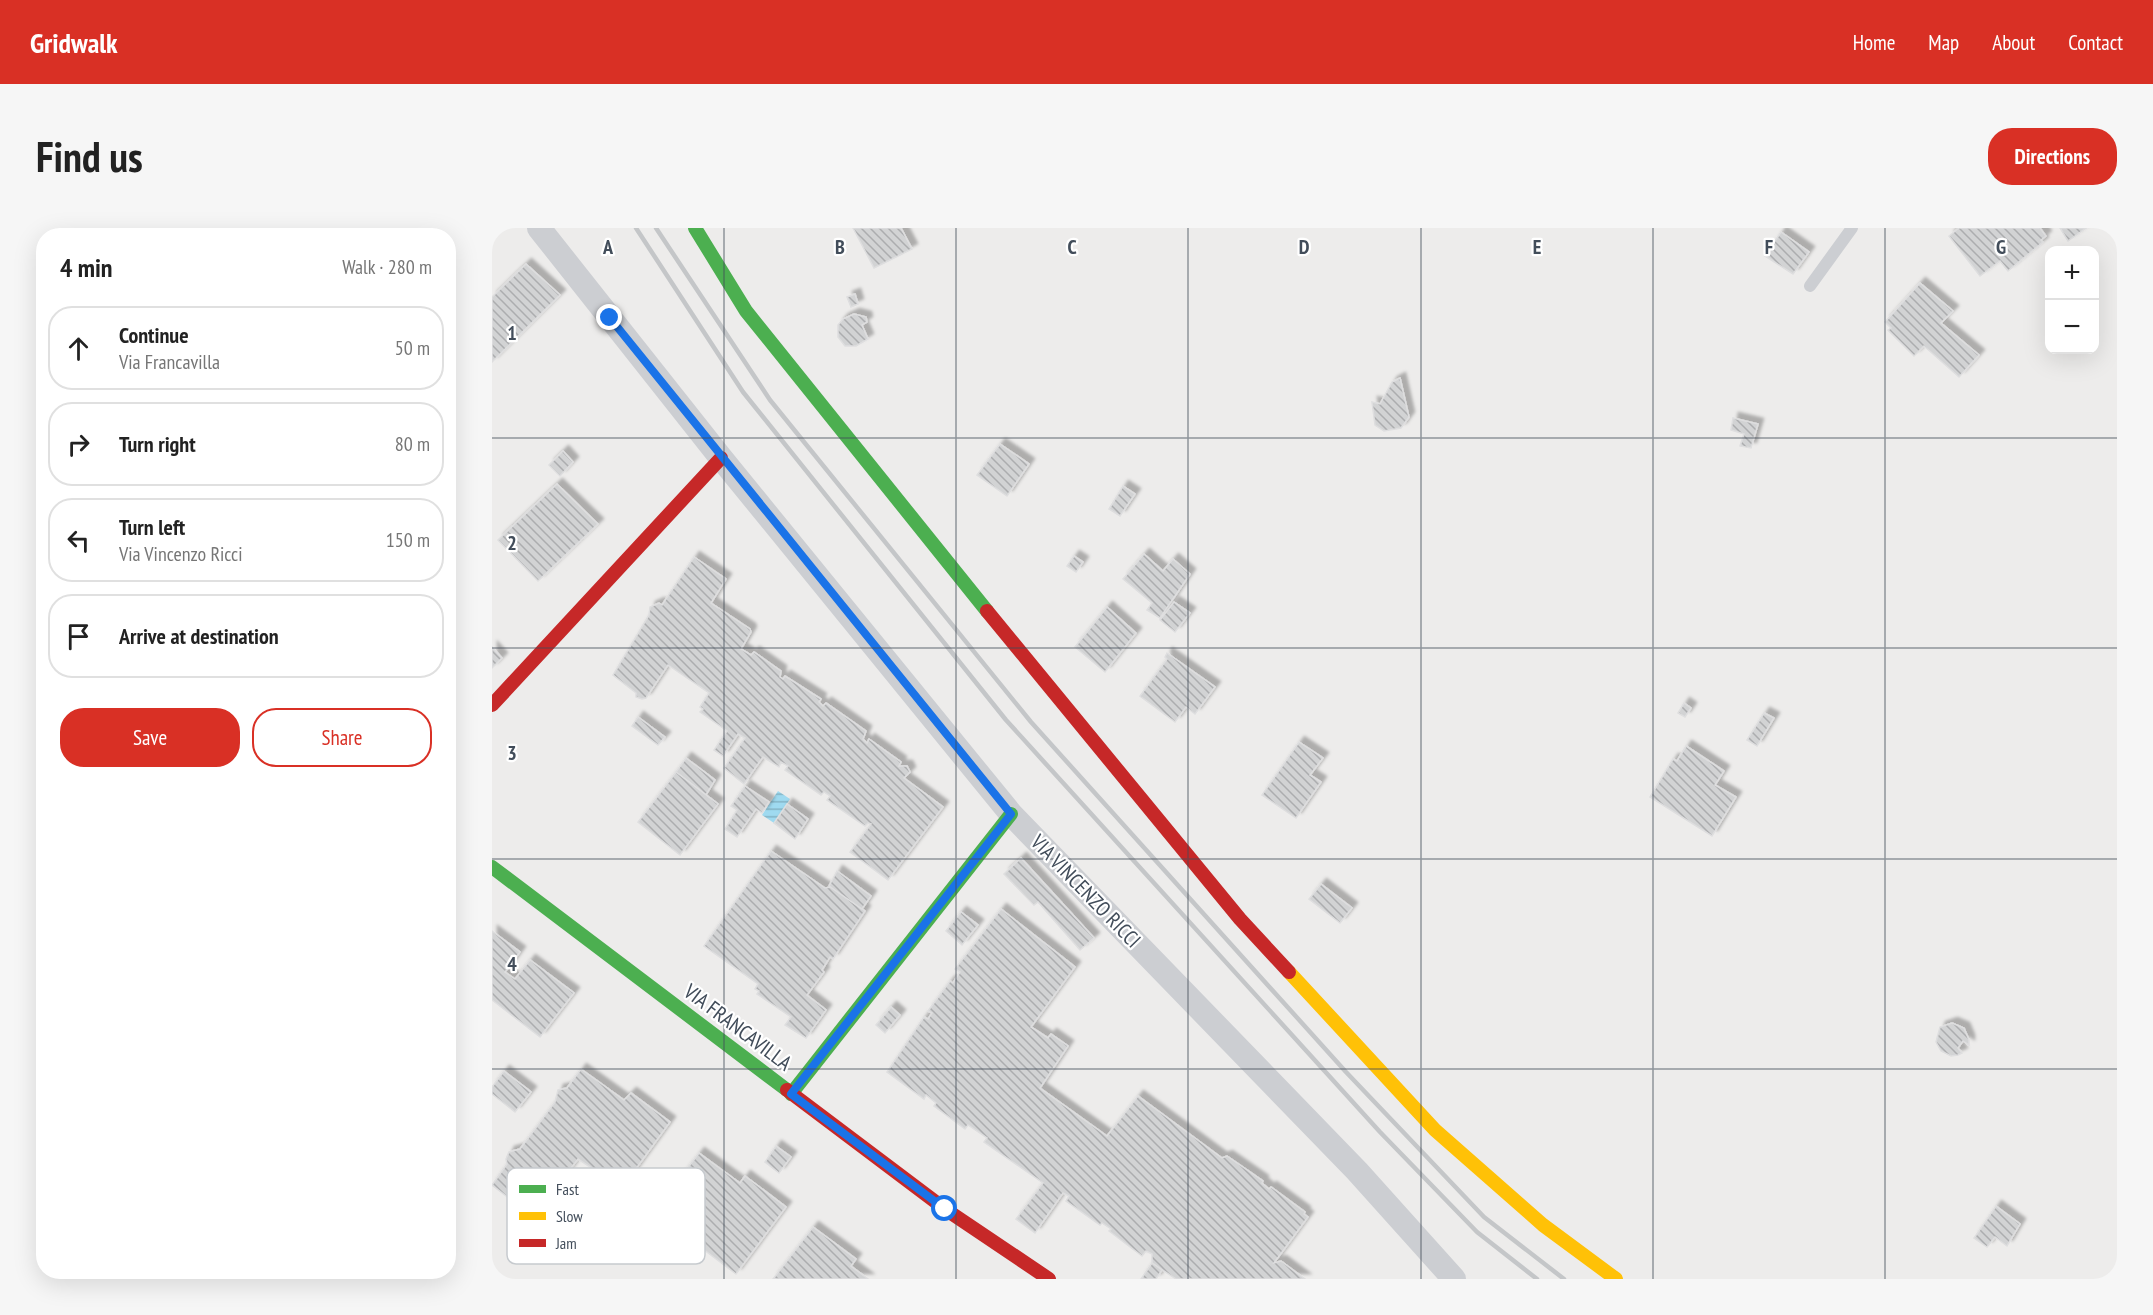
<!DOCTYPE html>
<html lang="en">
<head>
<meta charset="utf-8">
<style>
  body { margin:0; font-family:"PT Sans Narrow",sans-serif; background:#f6f6f6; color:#222 }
  .controls { position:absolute; right:18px; top:18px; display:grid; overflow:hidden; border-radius:12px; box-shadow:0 6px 24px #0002 }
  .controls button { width:54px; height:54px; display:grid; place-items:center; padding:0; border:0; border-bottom:2px solid #e0e0e0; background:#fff; color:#222; font:30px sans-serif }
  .stop { position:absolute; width:18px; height:18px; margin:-14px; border:4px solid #1a73e8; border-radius:50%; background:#fff }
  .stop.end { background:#1a73e8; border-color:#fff; box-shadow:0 2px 6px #0008 }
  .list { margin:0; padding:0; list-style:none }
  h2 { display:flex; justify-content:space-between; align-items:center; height:78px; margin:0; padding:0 24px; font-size:26px }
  h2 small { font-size:20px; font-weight:400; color:#767676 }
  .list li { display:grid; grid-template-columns:39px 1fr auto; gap:18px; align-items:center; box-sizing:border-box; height:84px; margin:0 12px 12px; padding:0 12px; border:2px solid #e0e0e0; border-radius:24px }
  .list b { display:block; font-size:22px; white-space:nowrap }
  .list p { margin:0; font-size:20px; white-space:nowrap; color:#767676 }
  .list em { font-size:20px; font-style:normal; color:#767676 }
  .actions { display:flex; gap:12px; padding:18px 24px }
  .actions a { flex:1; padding:14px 0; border:2px solid #d93025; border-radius:24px; text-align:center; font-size:21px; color:#d93025 }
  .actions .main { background:#d93025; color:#fff }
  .icon { flex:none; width:33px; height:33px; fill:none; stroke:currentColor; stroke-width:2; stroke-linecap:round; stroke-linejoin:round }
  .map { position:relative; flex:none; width:1625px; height:1051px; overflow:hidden; border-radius:24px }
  header { display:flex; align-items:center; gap:36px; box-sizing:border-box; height:84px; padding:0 30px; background:#d93025; color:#fff }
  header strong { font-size:28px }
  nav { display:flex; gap:33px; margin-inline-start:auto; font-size:21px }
  .intro { display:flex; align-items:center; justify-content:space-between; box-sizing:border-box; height:144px; padding:0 36px }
  h1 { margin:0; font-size:42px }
  .button { padding:15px 27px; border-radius:24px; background:#d93025; color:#fff; font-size:21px; font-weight:700 }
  main { display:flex; gap:36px; padding:0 36px }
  aside { flex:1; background:#fff; border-radius:24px; box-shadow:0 6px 24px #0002 }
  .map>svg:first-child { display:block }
  .water { fill:url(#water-rules) }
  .building { fill:url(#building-back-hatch); stroke:#dededf; stroke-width:1.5; filter:url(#shadow) }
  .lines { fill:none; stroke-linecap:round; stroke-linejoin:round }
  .lane { stroke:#ccced2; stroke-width:12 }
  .street { stroke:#ccced2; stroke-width:24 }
  .fast { stroke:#4caf50; stroke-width:14 }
  .slow { stroke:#ffc107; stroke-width:14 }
  .jam { stroke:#c62828; stroke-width:14 }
  .rail { stroke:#c4c6c8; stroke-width:4.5 }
  .route { stroke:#1a73e8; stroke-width:8 }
  .grid { fill:none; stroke:#424d5a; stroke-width:1.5; stroke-opacity:0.55 }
  .labels { text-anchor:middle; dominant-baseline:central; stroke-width:4.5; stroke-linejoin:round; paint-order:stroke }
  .street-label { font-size:21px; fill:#424d5a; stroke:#fff }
  .key { fill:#fff; stroke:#c6cace; stroke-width:1.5 }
  .key-label { font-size:16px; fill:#424d5a }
  .grid-label { font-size:20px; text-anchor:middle; font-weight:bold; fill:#424d5a; stroke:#fff; stroke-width:4.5; stroke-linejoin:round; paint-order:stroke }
</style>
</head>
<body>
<header>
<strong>Gridwalk</strong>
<nav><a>Home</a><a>Map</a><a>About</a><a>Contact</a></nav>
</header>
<div class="intro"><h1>Find us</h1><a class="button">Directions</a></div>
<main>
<aside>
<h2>4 min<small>Walk · 280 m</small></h2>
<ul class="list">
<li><svg class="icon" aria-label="ahead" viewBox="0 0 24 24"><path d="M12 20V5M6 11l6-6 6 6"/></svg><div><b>Continue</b><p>Via Francavilla</p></div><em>50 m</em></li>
<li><svg class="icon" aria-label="right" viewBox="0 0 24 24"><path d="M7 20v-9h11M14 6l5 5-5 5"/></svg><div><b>Turn right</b></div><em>80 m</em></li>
<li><svg class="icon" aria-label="left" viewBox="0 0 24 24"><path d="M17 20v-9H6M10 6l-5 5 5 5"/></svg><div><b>Turn left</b><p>Via Vincenzo Ricci</p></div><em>150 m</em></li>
<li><svg class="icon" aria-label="arrive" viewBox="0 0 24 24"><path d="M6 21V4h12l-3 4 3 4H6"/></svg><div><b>Arrive at destination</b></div></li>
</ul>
<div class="actions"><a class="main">Save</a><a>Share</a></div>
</aside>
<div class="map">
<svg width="1625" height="1051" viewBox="0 0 1625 1051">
  <defs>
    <pattern id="water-rules" width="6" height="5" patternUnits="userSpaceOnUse" patternTransform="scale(1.5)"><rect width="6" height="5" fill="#9fdaf0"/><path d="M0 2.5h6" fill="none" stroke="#83b3c5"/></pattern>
    <pattern id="building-back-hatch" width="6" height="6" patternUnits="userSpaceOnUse" patternTransform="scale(1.5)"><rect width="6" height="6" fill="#d2d3d4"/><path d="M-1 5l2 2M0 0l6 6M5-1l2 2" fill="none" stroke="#acadaf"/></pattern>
    <filter id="shadow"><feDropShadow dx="5.5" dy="-5.5" stdDeviation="1.5" flood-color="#0004"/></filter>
  </defs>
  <rect width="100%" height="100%" fill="#edeceb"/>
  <path class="water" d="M286 563 298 571 282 595 270 587Z"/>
  <g class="building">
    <path d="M361 0H409L420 21 382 40Z"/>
    <path d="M1467 0H1548L1554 8 1549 12 1551 14 1516 43 1508 33 1488 48 1457 8Z"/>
    <path d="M1568 0H1594L1576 13Z"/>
    <path d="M1289 4 1317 24 1301 46 1273 28Z"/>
    <path d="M34 36 68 67 0 134V69Z"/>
    <path d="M1428 55 1461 83 1449 95 1487 127 1467 149 1432 118 1422 128 1396 102 1399 100 1393 94Z"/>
    <path d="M363 66 366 76 359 79 355 69Z"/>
    <path d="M362 86 374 89 375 94 370 97 376 111 364 118H353L346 109V97L351 91Z"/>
    <path d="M908 150 917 189 909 200 892 203 883 197 880 174 888 176 900 154Z"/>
    <path d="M1241 190 1266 196 1259 220 1248 218 1252 206 1239 202Z"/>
    <path d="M508 216 537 236 515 268 485 247Z"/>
    <path d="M71 223 81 234 68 248 57 237Z"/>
    <path d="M65 256 106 296 46 353 6 312Z"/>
    <path d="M631 258 643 266 628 288 617 281Z"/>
    <path d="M652 326 671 343 681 331 698 346 668 390 655 382 660 375 631 351Z"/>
    <path d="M582 328 591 334 584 344 575 338Z"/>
    <path d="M202 329 234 351 219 375 258 401 259 404 249 421 259 427 262 424 289 443 288 449 291 451 293 448 329 471 327 474 331 478 334 475 374 503 371 511 375 515 377 511 409 534 407 538H415L418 544 412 550 451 579 396 652 358 624 379 596 376 595 373 598 335 572 338 568 332 564 329 567 293 542 296 538 289 534 287 539 271 529 252 556 232 540 253 510 246 506 231 528 222 522 235 503 208 484 211 481 208 479 217 465 176 437 154 470 150 471 144 469V465L121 447 157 387 158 379 167 375 170 377Z"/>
    <path d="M682 374 698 385 683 404 668 392Z"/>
    <path d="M615 379 644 405 613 444 583 419Z"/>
    <path d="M0 419 10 430 0 440Z"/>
    <path d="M675 425 723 459 703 486 694 479 683 494 648 468 675 431 673 429Z"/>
    <path d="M1192 475 1199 480 1193 489 1186 485Z"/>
    <path d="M1272 485 1282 490 1265 518 1255 512Z"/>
    <path d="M146 489 173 509 166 517 140 498Z"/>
    <path d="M807 514 831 530 818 547 829 554 804 590 770 567Z"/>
    <path d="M1194 518 1232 543 1223 557 1244 569 1220 608 1158 569 1181 531 1185 533Z"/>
    <path d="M194 530 223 552 214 567 184 544Z"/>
    <path d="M184 544 226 576 188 627 146 594Z"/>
    <path d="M253 558 277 574 270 585 264 581 245 609 233 601 245 582 239 578Z"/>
    <path d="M295 576 316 591 303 611 282 595Z"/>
    <path d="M279 623 333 660 339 659 373 683 341 731 338 729 330 742 332 744 315 767 334 782 314 810 293 797 299 789 265 766 267 763 263 761 266 756 212 718Z"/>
    <path d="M529 630 602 710 588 722 546 674 542 677 512 646Z"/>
    <path d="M345 643 379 668 370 681 337 658Z"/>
    <path d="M829 656 860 680 848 695 817 671Z"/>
    <path d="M509 681 583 739 539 799 556 810 559 806 576 818 548 860 615 908 646 868 730 930 735 928 771 953 770 955 777 961 779 959 813 984 812 986 816 989 782 1035 789 1033 813 1051H684L660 1035V1026L654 1023 650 1028 617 1003 619 1001 610 995 608 997 574 973 577 968 571 965 543 1005 524 991 551 955 492 914 495 910 476 897 473 901 442 878 444 875 434 867 432 871 395 844 432 789 436 791 440 785 436 783 458 753 461 755 468 744 463 741Z"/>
    <path d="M469 684 486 697 470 717 454 703Z"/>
    <path d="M0 703 28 724 13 744 23 751 38 732 82 765 48 809 0 772Z"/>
    <path d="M399 779 408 787 393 805 384 797Z"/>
    <path d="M1460 795 1472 800 1477 812V817L1471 813 1466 820 1470 825 1466 827 1459 828 1449 823 1444 814 1448 799Z"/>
    <path d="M89 841 132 872 139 865 178 894 130 960 86 931 41 989 0 957 15 936 14 931 17 924 28 921 63 874 66 862 75 860Z"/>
    <path d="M12 843 39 864 23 884 0 866V859Z"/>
    <path d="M284 918 299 929 287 945 273 934Z"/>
    <path d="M207 925 248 955 253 948 294 979 244 1046 162 984Z"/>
    <path d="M1504 978 1528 996 1515 1018 1503 1009 1495 1019 1482 1010Z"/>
    <path d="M321 999 364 1031 359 1038 376 1051H281Z"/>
    <path d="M660 1035 670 1042 664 1051H649Z"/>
  </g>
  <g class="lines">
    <path class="lane" d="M1318 58 1360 0"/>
    <path class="street" d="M47 0 229 230 519 586 865 943 962 1051"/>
    <g class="fast">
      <path d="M203 0 254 83 495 383"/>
      <path d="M0 639 295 862"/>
      <path d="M299 866 519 586"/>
    </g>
    <path class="slow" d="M797 744 943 902 1051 997 1124 1051"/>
    <g class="jam">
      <path d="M495 383 748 691 797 744"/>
      <path d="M0 477 229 230"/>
      <path d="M295 862 453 981 557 1051"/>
    </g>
    <g class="rail">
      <path d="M144 0 251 164 514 492 888 904 985 1004 1045 1051"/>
      <path d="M164 0 278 172 539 494 854 844 992 989 1072 1051"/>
    </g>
  </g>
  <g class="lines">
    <path class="route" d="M118 90 519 586 299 866 453 981"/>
  </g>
  <path class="grid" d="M232 0V1051M464 0V1051M696 0V1051M929 0V1051M1161 0V1051M1393 0V1051M0 210H1625M0 420H1625M0 631H1625M0 841H1625"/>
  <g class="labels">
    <g class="street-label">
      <text transform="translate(594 663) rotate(46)">VIA VINCENZO RICCI</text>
      <text transform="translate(246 799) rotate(37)">VIA FRANCAVILLA</text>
    </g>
  </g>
  <rect x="15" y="940" width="198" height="96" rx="9" class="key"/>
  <rect x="27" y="957" width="27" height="8" fill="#4caf50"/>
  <rect x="27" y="984" width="27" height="8" fill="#ffc107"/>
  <rect x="27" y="1011" width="27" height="8" fill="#c62828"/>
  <g class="key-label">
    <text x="64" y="967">Fast</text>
    <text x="64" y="994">Slow</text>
    <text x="64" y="1021">Jam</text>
  </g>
  <g class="grid-label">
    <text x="116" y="26">A</text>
    <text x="348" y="26">B</text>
    <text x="580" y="26">C</text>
    <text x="812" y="26">D</text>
    <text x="1045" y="26">E</text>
    <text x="1277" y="26">F</text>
    <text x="1509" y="26">G</text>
    <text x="20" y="112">1</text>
    <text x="20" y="322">2</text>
    <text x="20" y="532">3</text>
    <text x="20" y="743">4</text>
  </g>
</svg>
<div class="controls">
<button>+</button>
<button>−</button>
</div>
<div class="stop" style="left:453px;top:981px"></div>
<div class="stop end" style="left:118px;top:90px"></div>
</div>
</main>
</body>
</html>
